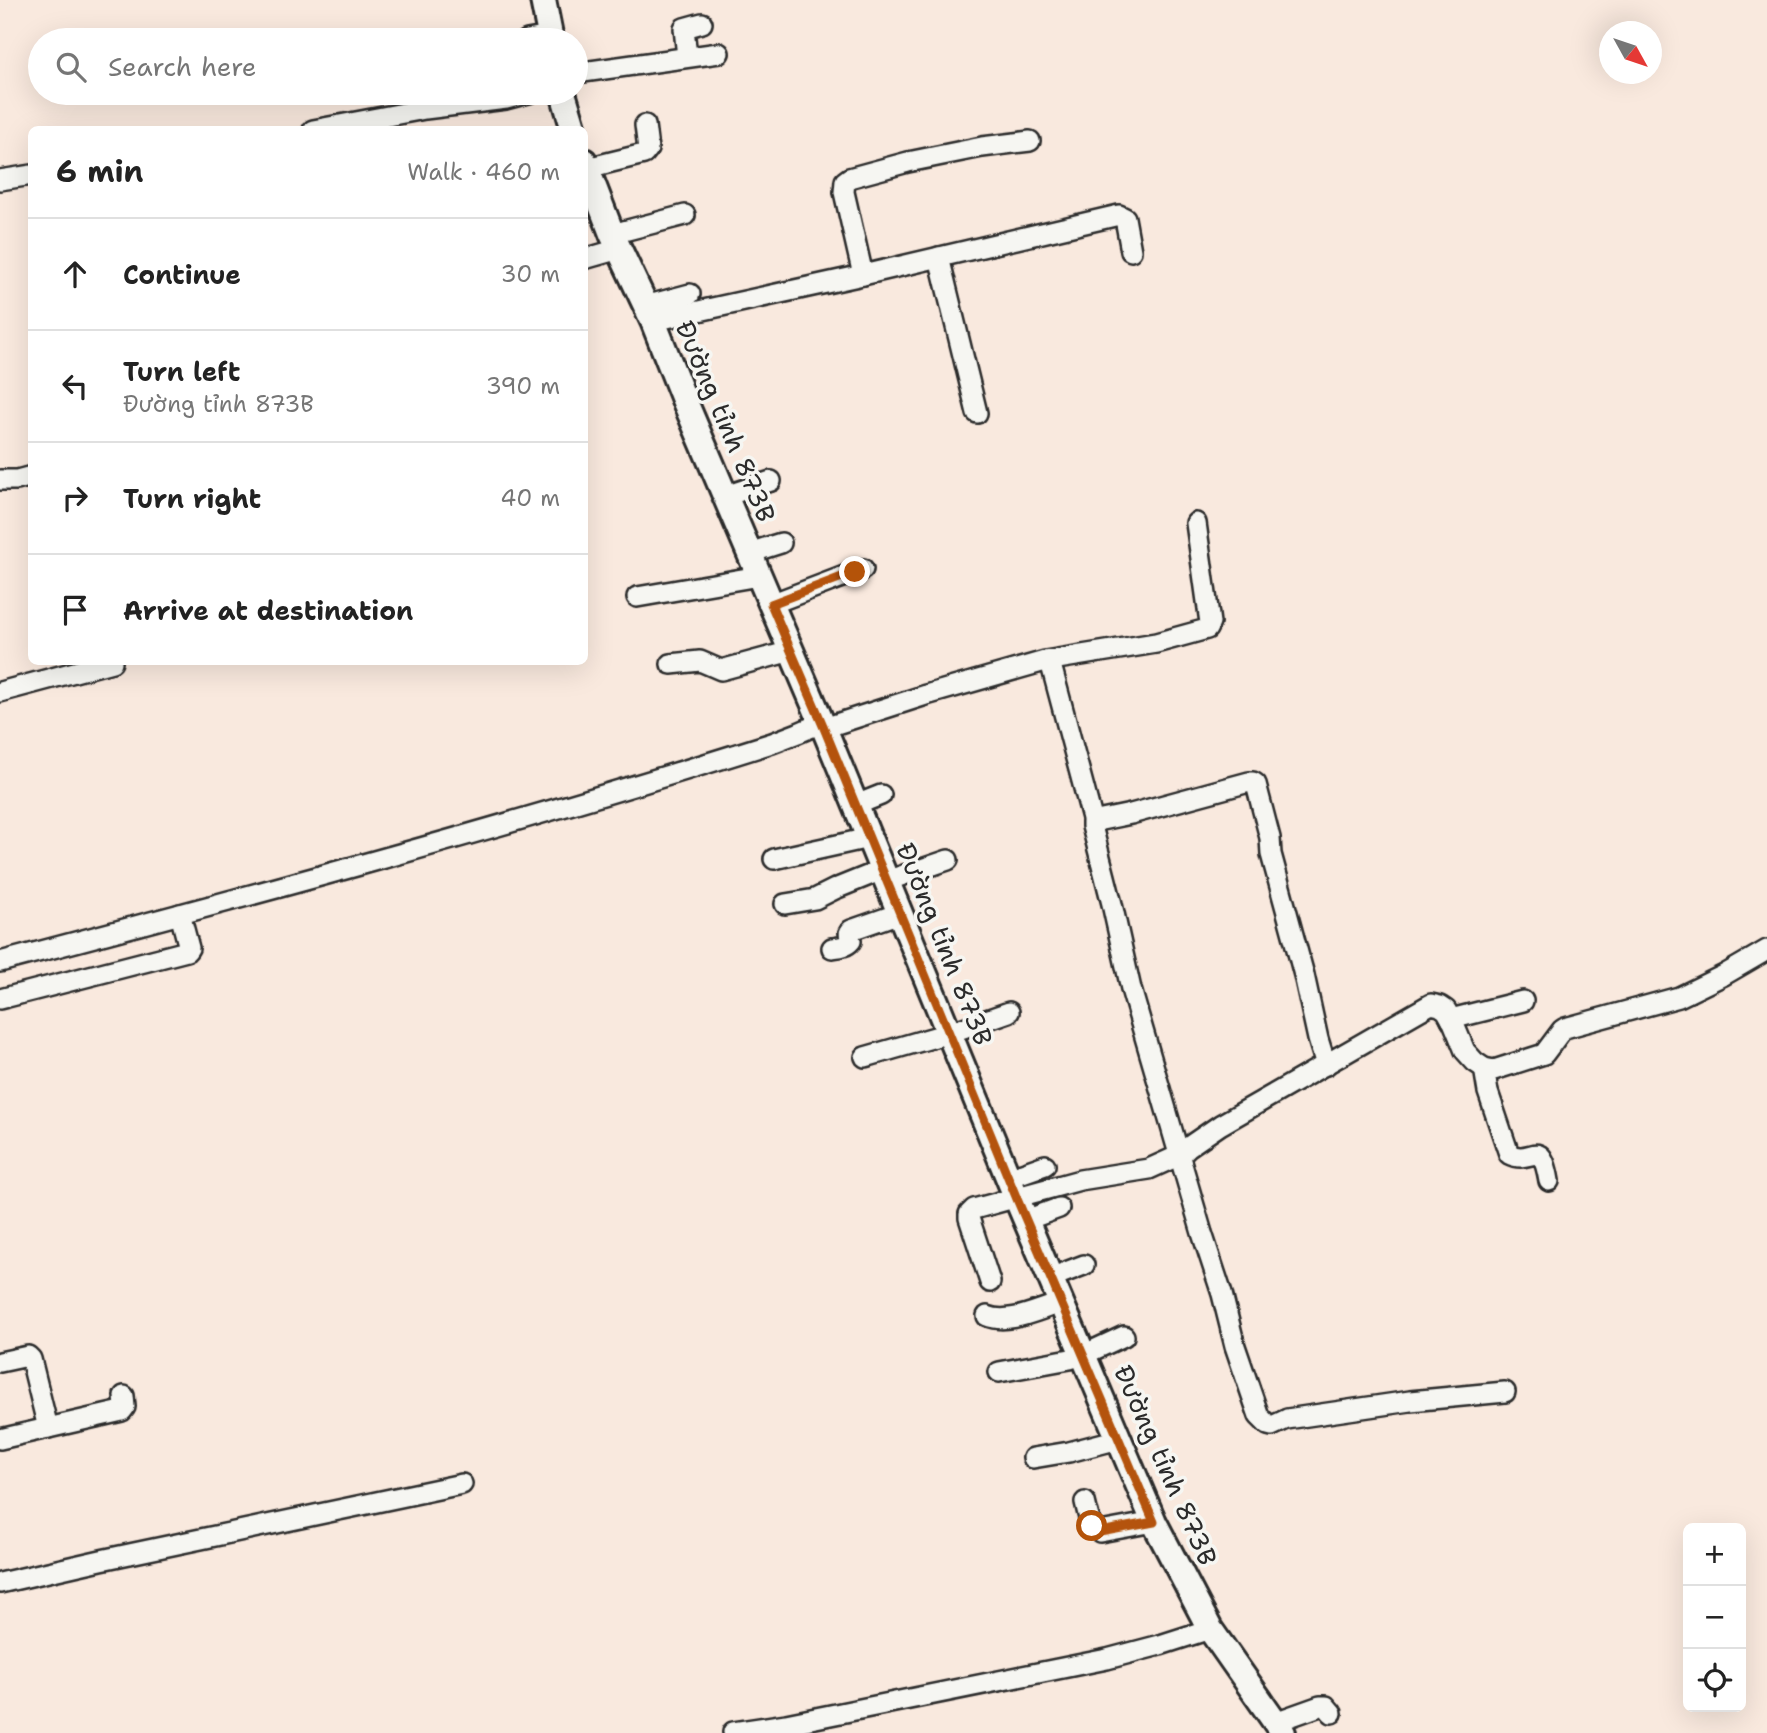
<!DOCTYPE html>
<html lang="en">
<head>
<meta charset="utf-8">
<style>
  body { margin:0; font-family:"Shantell Sans",sans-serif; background:#f2f2f2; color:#222 }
  .controls { position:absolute; right:21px; bottom:21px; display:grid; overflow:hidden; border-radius:10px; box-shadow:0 7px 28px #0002 }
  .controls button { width:63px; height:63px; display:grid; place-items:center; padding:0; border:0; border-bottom:2px solid #e0e0e0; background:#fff; color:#222; font:35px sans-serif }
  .compass { position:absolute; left:1599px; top:21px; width:63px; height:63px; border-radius:50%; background:#fff; box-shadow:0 7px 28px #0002; rotate:130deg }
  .stop { position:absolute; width:21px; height:21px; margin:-16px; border:5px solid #b45309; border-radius:50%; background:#fff }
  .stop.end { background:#b45309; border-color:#fff; box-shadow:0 2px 7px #0008 }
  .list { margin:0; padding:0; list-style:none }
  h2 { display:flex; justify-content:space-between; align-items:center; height:91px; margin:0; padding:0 28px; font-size:30px }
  h2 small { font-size:23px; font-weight:400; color:#767676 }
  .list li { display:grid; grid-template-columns:46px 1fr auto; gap:21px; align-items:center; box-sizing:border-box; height:112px; padding:0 28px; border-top:2px solid #e0e0e0 }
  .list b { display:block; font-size:26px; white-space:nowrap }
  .list p { margin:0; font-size:23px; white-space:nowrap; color:#767676 }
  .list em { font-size:23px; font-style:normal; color:#767676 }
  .icon { flex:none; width:38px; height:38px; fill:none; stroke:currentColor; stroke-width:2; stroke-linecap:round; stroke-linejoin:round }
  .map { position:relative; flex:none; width:1767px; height:1733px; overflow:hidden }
  .search { position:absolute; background:#fff; box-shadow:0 7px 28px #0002; left:28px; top:28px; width:560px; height:77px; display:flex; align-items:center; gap:18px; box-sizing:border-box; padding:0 24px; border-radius:38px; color:#767676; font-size:26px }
  .panel { position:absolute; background:#fff; box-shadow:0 7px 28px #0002; left:28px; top:126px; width:560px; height:539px; border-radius:10px }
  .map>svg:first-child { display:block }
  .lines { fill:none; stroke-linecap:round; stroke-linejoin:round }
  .minor-casing { stroke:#2b2b2b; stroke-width:24 }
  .major-casing { stroke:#2b2b2b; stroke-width:30 }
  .minor { stroke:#f6f6f2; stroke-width:19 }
  .major { stroke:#f6f6f2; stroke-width:24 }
  .route { stroke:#b45309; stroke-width:9 }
  .labels { text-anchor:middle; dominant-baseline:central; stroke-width:7; stroke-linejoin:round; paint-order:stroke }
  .street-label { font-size:26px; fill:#2b2b2b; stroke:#f6f6f2 }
</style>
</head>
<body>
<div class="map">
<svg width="1767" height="1733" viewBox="0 0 1767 1733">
  <rect width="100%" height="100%" fill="#f9e9de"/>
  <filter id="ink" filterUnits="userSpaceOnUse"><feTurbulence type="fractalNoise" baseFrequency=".0143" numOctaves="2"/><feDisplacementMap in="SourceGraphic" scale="14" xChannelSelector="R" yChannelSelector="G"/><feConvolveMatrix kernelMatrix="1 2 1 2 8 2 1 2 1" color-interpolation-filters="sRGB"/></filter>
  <g filter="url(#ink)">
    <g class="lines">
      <defs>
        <g id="minor">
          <path d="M527 40 550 36"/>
          <path d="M687 57 684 28 702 23"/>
          <path d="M576 73 719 53"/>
          <path d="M313 130 425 109 506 99 529 93"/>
          <path d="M587 168 644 154 648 149 645 125"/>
          <path d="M0 180 32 175"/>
          <path d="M612 234 685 215"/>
          <path d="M939 257 977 413"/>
          <path d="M584 259 619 249"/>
          <path d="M863 275 844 192 845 181 849 178 908 162 982 147 1030 141"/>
          <path d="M645 306 690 294"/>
          <path d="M653 321 863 275 1119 215 1125 218 1131 251"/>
          <path d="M0 480H17L32 476"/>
          <path d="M725 496 771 481"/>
          <path d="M749 553 781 543"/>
          <path d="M637 597 759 576"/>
          <path d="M771 604 863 569"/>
          <path d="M1050 661 1093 822"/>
          <path d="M671 664 700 661 721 670 791 651"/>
          <path d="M0 692 112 662"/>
          <path d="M824 728 926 695 1045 661 1156 643 1207 629 1210 623 1196 523"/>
          <path d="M856 805 881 795"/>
          <path d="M774 859 869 838"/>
          <path d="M886 881 948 860"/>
          <path d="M785 904 815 899 835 889 882 870"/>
          <path d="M832 948C839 947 846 947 851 941L849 933 851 930 900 913"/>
          <path d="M0 962C258 894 517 824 772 743L798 733 821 723"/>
          <path d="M0 999 187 951 189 948 180 914"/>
          <path d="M1451 1019 1523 1001"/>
          <path d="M865 1057 949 1033 1009 1012"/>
          <path d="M1326 1065 1318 1039 1304 975 1271 854 1270 838 1256 784 1253 782H1249L1131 814 1092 822V826L1112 904 1131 989 1202 1233 1222 1294 1235 1346 1259 1416 1268 1425 1272 1426 1287 1419 1410 1401 1505 1392"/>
          <path d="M1484 1068 1488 1092 1509 1154C1532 1166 1541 1134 1549 1181"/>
          <path d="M1008 1178 1045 1165"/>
          <path d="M1026 1220 1059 1208"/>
          <path d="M1050 1278 1084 1265"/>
          <path d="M990 1282 969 1218V1214L974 1209 1080 1180 1149 1169 1180 1155 1188 1147 1220 1125 1431 1004 1440 1006 1446 1010 1453 1022 1465 1051 1475 1062 1484 1068 1494 1070 1544 1054 1562 1030 1565 1028 1679 997 1724 975 1767 950"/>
          <path d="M987 1316C1009 1325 1039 1309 1061 1303"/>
          <path d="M0 1362 28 1356 31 1359 48 1428"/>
          <path d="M999 1372 1070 1359 1083 1355 1124 1336"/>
          <path d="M0 1439 122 1411 125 1407 124 1396"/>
          <path d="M1033 1458 1069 1452 1119 1439"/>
          <path d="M1085 1502C1088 1513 1089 1527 1100 1532L1154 1522"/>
          <path d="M0 1583 101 1560 462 1484"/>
          <path d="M1275 1722 1320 1706H1326L1332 1713"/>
          <path d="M733 1732 786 1724 1107 1659 1160 1645 1210 1629"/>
        </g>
        <g id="major">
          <path d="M543 0 551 40"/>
          <path d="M563 93 574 130"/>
          <path d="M584 161 612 234 653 321 683 397 824 728 1017 1199 1154 1522 1210 1629 1283 1733"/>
        </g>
      </defs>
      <use href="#minor" class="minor-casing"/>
      <use href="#major" class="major-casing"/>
      <use href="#minor" class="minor"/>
      <use href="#major" class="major"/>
    </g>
  </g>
  <g class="lines" filter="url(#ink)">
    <path class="route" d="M855 572 771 604 824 728 1017 1199 1154 1522 1100 1532 1095 1530 1092 1526"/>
  </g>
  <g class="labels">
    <g class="street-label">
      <text transform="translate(726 421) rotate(67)">Đường tỉnh 873B</text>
      <text transform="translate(945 944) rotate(68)">Đường tỉnh 873B</text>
      <text transform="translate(1166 1465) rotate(66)">Đường tỉnh 873B</text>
    </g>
  </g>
</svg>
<div class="controls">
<button>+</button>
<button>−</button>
<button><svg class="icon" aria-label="locate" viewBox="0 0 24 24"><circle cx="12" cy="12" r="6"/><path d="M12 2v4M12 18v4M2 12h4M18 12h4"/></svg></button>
</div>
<svg class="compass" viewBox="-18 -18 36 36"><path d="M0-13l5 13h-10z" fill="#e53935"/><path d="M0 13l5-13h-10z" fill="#767676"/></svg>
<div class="stop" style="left:1092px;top:1526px"></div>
<div class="stop end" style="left:855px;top:572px"></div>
<div class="search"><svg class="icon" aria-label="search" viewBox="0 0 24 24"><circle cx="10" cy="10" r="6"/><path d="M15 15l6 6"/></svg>Search here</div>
<section class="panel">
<h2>6 min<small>Walk · 460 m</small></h2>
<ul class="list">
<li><svg class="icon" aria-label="ahead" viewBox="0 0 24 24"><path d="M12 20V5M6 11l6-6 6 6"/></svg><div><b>Continue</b></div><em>30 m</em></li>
<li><svg class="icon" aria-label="left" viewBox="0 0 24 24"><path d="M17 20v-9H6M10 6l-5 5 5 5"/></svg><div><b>Turn left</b><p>Đường tỉnh 873B</p></div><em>390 m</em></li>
<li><svg class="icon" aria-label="right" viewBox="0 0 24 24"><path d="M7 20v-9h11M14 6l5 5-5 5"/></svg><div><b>Turn right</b></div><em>40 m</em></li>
<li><svg class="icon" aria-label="arrive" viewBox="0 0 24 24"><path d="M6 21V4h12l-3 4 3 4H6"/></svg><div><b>Arrive at destination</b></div></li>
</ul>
</section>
</div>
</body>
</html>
